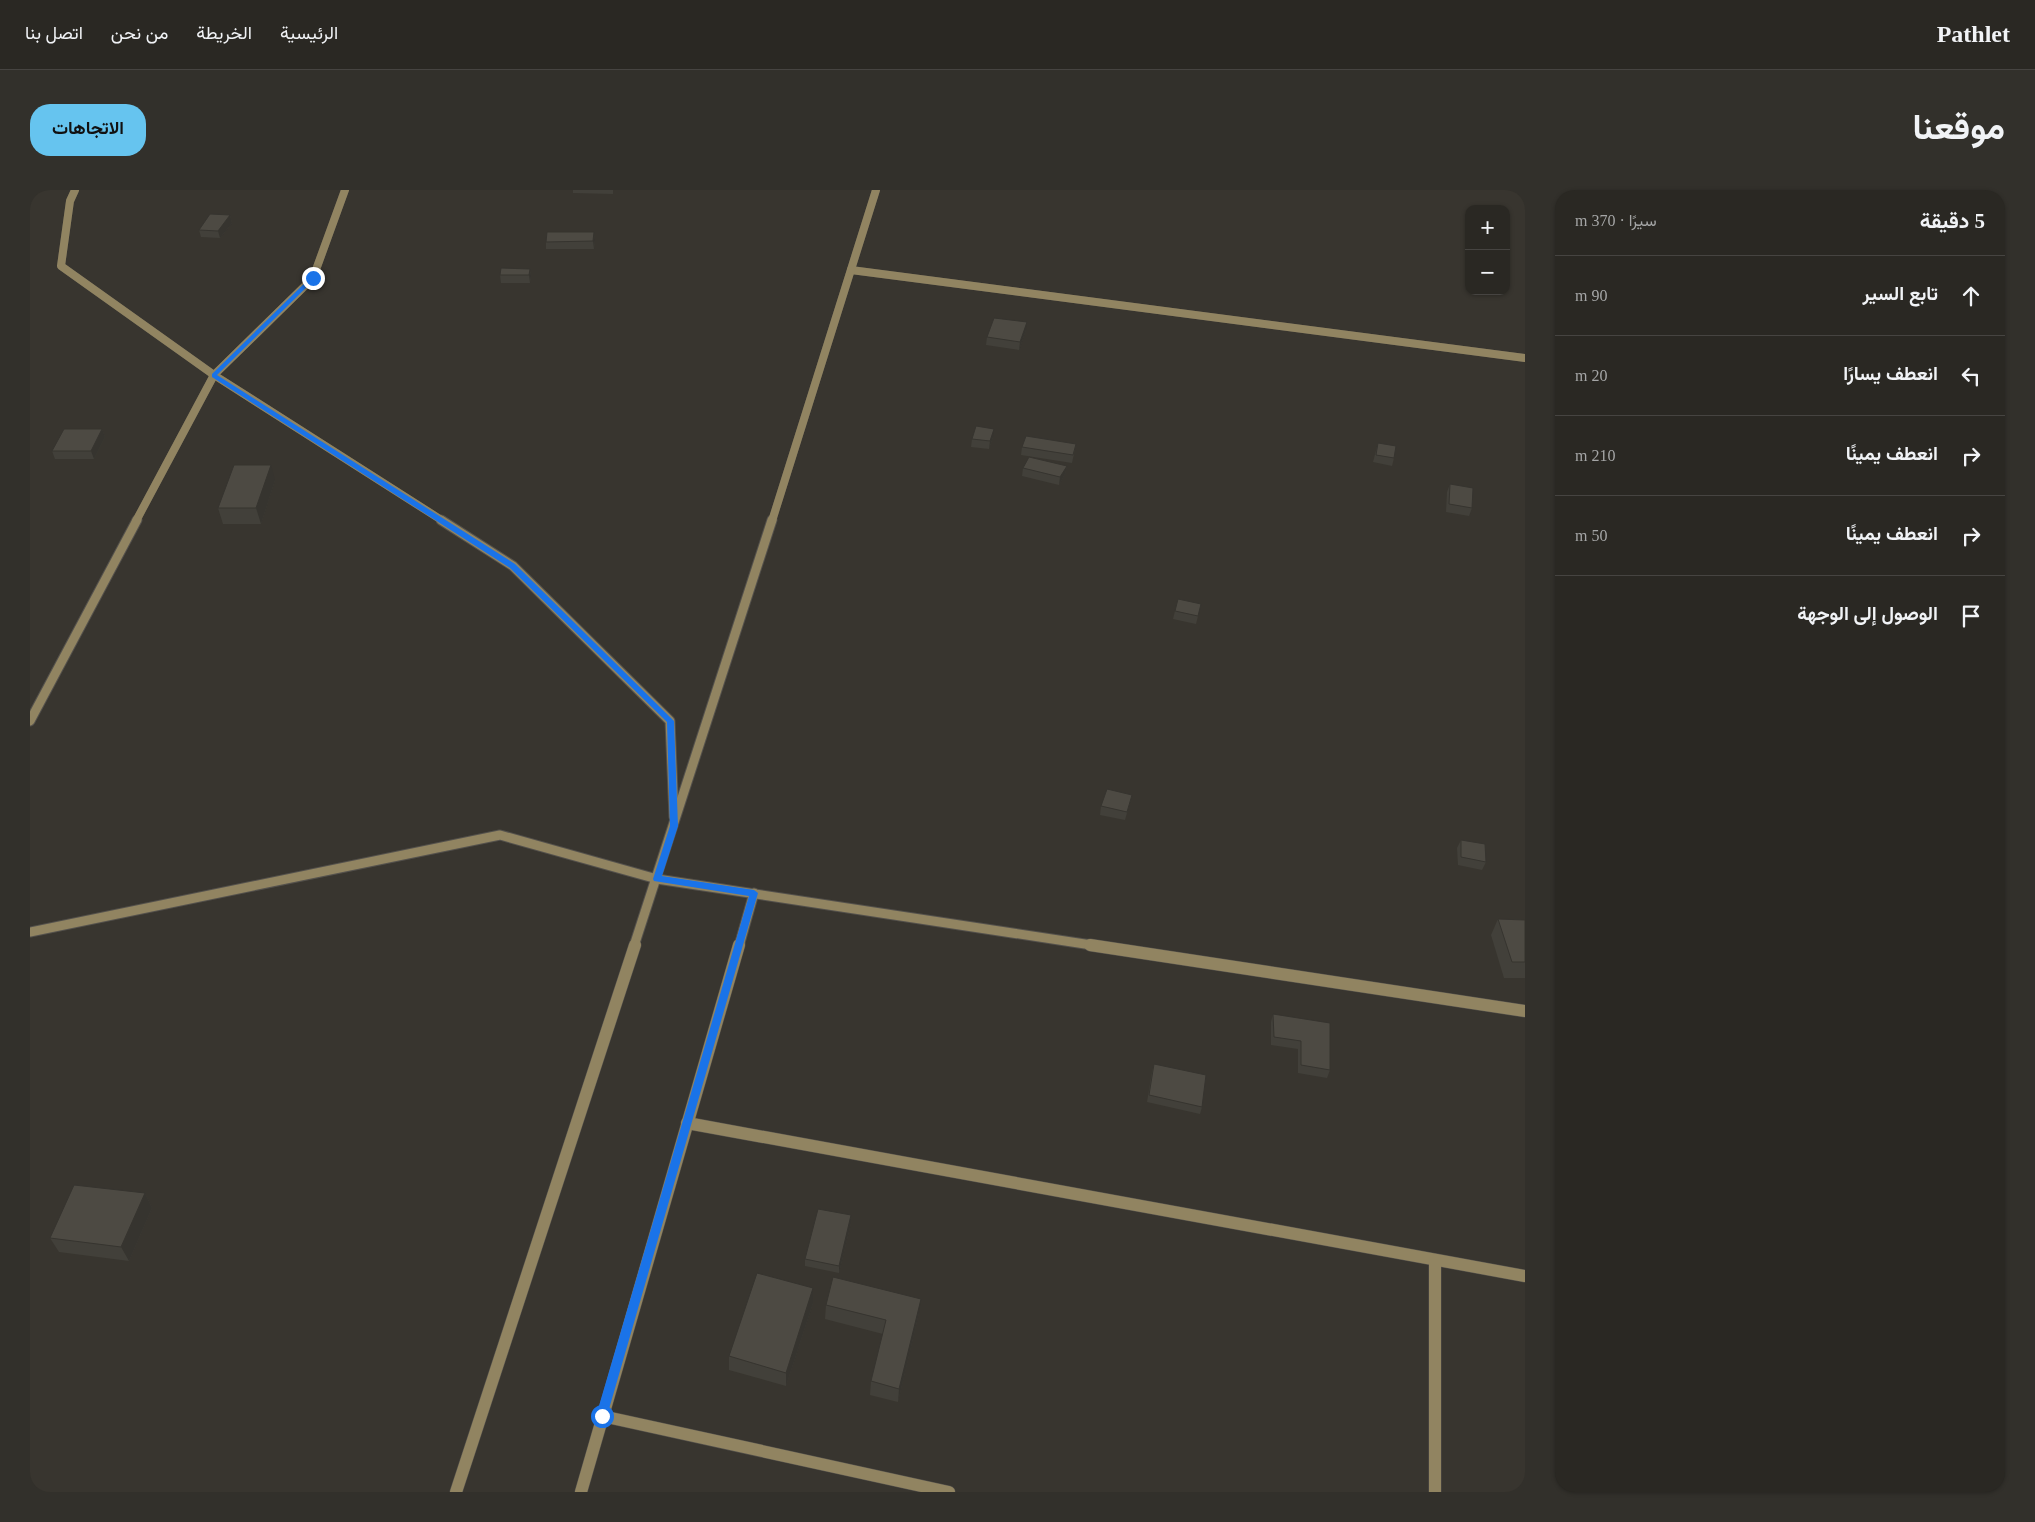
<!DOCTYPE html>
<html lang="ar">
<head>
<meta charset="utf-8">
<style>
  body { margin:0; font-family:"Times New Roman",Vazirmatn,serif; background:#32302b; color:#f1f3f6; direction:rtl }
  .controls { position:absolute; right:15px; top:15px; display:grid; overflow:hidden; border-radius:10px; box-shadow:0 1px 4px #0004 }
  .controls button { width:45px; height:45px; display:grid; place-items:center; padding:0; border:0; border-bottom:1px solid #464441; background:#2a2823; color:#f1f3f6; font:25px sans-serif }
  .stop { position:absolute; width:15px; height:15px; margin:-11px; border:4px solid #1a73e8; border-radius:50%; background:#fff }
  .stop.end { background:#1a73e8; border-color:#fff; box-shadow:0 1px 5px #0008 }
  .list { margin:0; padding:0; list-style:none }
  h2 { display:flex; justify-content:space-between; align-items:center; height:65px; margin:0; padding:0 20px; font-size:21px }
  h2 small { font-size:16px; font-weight:400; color:#a5a6a6 }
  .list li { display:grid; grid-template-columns:32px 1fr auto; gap:15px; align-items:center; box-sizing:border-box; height:80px; padding:0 20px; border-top:1px solid #464441 }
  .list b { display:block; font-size:19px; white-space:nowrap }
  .list em { font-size:16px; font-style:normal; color:#a5a6a6 }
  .icon { flex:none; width:28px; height:28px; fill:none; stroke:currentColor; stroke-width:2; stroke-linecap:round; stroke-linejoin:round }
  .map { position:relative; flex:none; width:1495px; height:1302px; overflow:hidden; direction:ltr; border-radius:20px }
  header { display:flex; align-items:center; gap:30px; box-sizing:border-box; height:70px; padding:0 25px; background:#2a2823; border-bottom:1px solid #464441 }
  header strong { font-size:24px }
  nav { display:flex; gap:28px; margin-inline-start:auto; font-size:18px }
  .intro { display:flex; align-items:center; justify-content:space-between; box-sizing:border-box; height:120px; padding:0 30px }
  h1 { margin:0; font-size:35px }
  .button { padding:12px 22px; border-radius:20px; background:#66c4ef; color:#111; font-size:18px; font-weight:700 }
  main { display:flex; gap:30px; padding:0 30px }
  aside { flex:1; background:#2a2823; border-radius:20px; box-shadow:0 1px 4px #0004 }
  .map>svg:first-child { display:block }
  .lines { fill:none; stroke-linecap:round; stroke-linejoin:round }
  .street-far2-casing { stroke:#54514c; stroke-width:8 }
  .street-far1-casing { stroke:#54514c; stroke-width:11 }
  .street-casing { stroke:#54514c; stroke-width:13 }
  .street-far2 { stroke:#918461; stroke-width:8 }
  .street-far1 { stroke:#918461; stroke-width:9 }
  .street { stroke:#918461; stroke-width:12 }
  .wall { fill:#42403a }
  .shaded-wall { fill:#36342f }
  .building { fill:#4d4a43; stroke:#36342f }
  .route { fill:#1a73e8 }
</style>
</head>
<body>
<header>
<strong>Pathlet</strong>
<nav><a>الرئيسية</a><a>الخريطة</a><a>من نحن</a><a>اتصل بنا</a></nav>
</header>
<div class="intro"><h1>موقعنا</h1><a class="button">الاتجاهات</a></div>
<main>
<aside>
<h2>5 دقيقة<small>سيرًا · 370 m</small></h2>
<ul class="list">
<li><svg class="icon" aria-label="ahead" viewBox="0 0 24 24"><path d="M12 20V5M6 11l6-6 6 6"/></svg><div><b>تابع السير</b></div><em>90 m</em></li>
<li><svg class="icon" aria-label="left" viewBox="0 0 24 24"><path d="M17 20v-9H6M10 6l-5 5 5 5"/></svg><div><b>انعطف يسارًا</b></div><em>20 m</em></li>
<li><svg class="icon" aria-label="right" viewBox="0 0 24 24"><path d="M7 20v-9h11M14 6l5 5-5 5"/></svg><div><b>انعطف يمينًا</b></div><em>210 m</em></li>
<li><svg class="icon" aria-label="right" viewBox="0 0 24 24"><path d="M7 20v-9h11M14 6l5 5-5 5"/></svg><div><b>انعطف يمينًا</b></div><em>50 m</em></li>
<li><svg class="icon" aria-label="arrive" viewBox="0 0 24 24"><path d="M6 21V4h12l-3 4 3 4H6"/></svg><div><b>الوصول إلى الوجهة</b></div></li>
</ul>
</aside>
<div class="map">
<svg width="1495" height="1302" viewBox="0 0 1495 1302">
  <rect width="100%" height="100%" fill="#38352f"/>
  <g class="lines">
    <defs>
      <g id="street-far2">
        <path d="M45 0 40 11 31 76 184 185 413 331"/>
        <path d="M821 80 1495 168"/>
        <path d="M106 331 184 185 283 88 315 0"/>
        <path d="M742 331 846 0"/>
      </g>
      <g id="street-far1">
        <path d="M411 330 483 376 640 531 644 627"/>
        <path d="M0 531 107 330"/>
        <path d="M0 742 470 645 627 689 1068 756"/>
        <path d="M604 756 742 330"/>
        <path d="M709 756 724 703"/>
      </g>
      <g id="street">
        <path d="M1060 755 1495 821"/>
        <path d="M657 933 1495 1086"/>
        <path d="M1405 1070V1302"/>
        <path d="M572 1226 919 1302"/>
        <path d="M426 1302 605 755"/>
        <path d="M551 1302 709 755"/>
      </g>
    </defs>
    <use href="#street-far2" class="street-far2-casing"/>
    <use href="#street-far1" class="street-far1-casing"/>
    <use href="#street" class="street-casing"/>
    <use href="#street-far2" class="street-far2"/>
    <use href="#street-far1" class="street-far1"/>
    <use href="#street" class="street"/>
  </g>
  <g class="wall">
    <path d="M543 0H583V4L543 3Z"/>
    <path d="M200 25 202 33 190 48 171 47 169 40Z"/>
    <path d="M564 42 565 50 564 59H516V52Z"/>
    <path d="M500 79 501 86 500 93H471L470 85Z"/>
    <path d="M996 140 989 160 956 155 957 147Z"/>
    <path d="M72 239 75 247 64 269H25L22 261Z"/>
    <path d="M963 247 959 259 941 257 942 249Z"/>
    <path d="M1348 253 1364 268 1362 276 1343 272Z"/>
    <path d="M1046 254 1042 273 991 265 992 257Z"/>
    <path d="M1037 276 1035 284 1029 295 992 286 993 278Z"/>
    <path d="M245 290 231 334H193L188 318Z"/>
    <path d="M1420 294 1442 318 1439 326 1416 322 1417 302Z"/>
    <path d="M1171 414 1166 434 1143 429 1145 421Z"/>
    <path d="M1102 605 1095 630 1070 625 1071 616Z"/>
    <path d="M1431 650 1456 672 1452 680 1428 675 1427 658Z"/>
    <path d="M1468 729 1495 730V788H1474L1461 745Z"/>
    <path d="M1243 824 1300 880 1297 888 1268 883V859L1241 855V832Z"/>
    <path d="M1124 874 1172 917 1170 924 1117 912 1122 882Z"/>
    <path d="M115 1003 122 1018 99 1071 29 1062 20 1048Z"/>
    <path d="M821 1025V1033L809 1083 775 1076V1069Z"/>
    <path d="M783 1113 756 1196 699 1180V1166Z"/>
    <path d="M796 1115 889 1123 868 1212 840 1205 841 1191 853 1144 795 1129Z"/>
  </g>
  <g class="shaded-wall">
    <path d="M200 25 202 33 190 48 188 41Z"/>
    <path d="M564 42 565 50 564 59 563 51Z"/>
    <path d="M500 79 501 86 500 93 499 85Z"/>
    <path d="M997 132 996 140 989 160 990 152Z"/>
    <path d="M72 239 75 247 64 269 61 261Z"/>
    <path d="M964 239 963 247 959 259 960 251Z"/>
    <path d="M241 275 245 290 231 334 226 318Z"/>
    <path d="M1037 276 1035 284 1029 295 1030 287Z"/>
    <path d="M115 1003 122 1018 99 1071 91 1057Z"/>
    <path d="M821 1025V1033L809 1083V1076Z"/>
    <path d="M783 1098V1113L756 1196V1183Z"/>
    <path d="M891 1109 889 1123 868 1212 869 1199Z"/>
  </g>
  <g class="building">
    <path d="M180 24 200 25 188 41 169 40Z"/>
    <path d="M517 42H564L563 51 516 52Z"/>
    <path d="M471 78 500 79 499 85H470Z"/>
    <path d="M964 128 997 132 990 152 957 147Z"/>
    <path d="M946 236 964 239 960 251 942 249Z"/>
    <path d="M34 239H72L61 261H22Z"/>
    <path d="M996 246 1046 254 1043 265 992 257Z"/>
    <path d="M1348 253 1366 256 1364 268 1346 265Z"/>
    <path d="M999 267 1037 276 1030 287 993 278Z"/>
    <path d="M204 275H241L226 318H188Z"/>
    <path d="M1420 294 1443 298 1442 318 1419 314Z"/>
    <path d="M1148 409 1171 414 1168 426 1145 421Z"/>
    <path d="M1077 599 1102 605 1097 622 1071 616Z"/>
    <path d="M1431 650 1455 654 1456 672 1431 667Z"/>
    <path d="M1468 729 1495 730V772H1482Z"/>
    <path d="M1243 824 1300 833V880L1271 875V851L1244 847Z"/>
    <path d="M1124 874 1176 885 1172 917 1119 905Z"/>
    <path d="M44 995 115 1003 91 1057 20 1048Z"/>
    <path d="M788 1019 821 1025 809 1076 775 1069Z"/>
    <path d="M727 1083 783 1098 756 1183 699 1166Z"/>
    <path d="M803 1087 891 1109 869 1199 841 1191 856 1130 796 1115Z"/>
  </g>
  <path class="route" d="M281 87 286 88 187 185 485 374 644 531 648 636 632 686 724 700 728 703 577 1226 575 1230 572 1231 568 1230 566 1226 719 706 624 691 623 689 640 636 637 532 480 378 182 187V184Z"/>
</svg>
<div class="controls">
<button>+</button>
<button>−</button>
</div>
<div class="stop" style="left:572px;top:1226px"></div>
<div class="stop end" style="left:283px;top:88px"></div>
</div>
</main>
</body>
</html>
